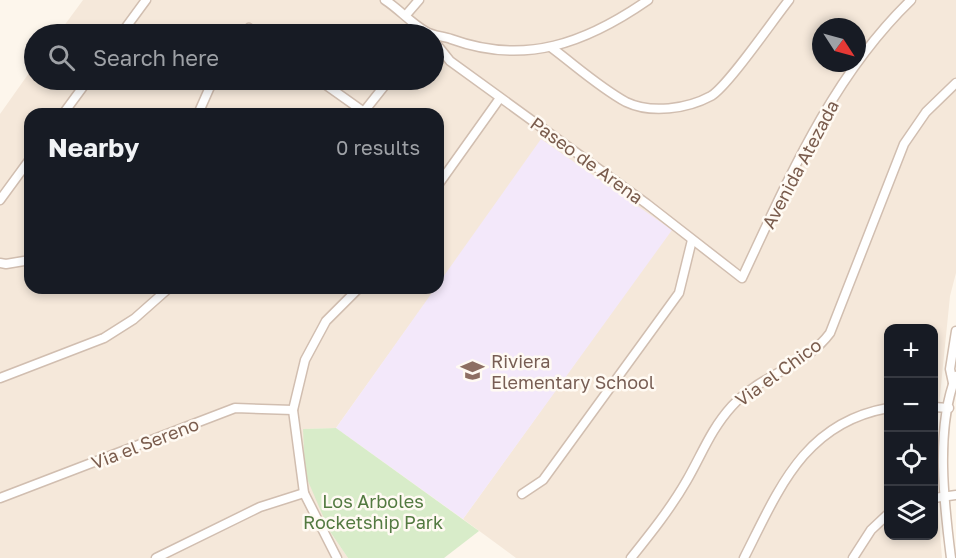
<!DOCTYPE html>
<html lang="en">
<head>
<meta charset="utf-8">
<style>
  body { margin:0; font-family:"Golos Text",sans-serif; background:#242831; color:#f1f3f6 }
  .controls { position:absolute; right:18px; bottom:18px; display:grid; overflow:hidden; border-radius:12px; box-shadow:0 3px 9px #0003 }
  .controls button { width:54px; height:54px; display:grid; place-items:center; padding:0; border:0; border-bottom:2px solid #363941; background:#171b24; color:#f1f3f6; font:30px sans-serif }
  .compass { position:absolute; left:812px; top:18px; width:54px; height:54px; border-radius:50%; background:#171b24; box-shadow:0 3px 9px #0003; rotate:126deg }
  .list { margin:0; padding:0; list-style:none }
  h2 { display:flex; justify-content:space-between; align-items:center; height:78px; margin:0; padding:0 24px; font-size:26px }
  h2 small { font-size:20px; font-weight:400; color:#9ea1a6 }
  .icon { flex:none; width:33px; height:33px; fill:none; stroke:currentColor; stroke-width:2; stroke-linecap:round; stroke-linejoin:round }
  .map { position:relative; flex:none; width:956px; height:558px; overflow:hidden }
  .search { position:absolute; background:#171b24; box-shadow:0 3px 9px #0003; left:24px; top:24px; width:420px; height:66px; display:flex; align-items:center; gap:15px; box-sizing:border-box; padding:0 21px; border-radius:33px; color:#9ea1a6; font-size:22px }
  .panel { position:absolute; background:#171b24; box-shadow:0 3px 9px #0003; left:24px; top:108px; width:420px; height:186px; border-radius:18px }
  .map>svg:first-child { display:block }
  .residential { fill:#f5e8da; fill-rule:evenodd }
  .education { fill:#f3e8fa }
  .green { fill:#d8ecc9 }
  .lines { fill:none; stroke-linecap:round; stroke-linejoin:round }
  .minor-casing { stroke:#d1beb0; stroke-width:11 }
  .minor { stroke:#fff; stroke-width:8 }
  .labels { text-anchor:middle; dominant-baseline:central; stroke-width:5; stroke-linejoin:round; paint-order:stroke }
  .street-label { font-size:18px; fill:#7a5c4d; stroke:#fffaf3 }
  .education-label { font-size:18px; fill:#785e54; stroke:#fffaf3; text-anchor:start }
  .park-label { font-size:18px; fill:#537a41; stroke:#fffaf3 }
</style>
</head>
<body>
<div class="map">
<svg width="956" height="558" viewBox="0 0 956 558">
  <rect width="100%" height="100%" fill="#fdf6ec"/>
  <path class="residential" d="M83 0H956V273L950 296 934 455V328H888V536H934V458L942 558H516L463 519 671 230 438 285V114H30V288H436L336 428 304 429 329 530 348 558H0V114L34 66V80H434V34H58ZM821 27H857V63H821Z"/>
  <path class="education" d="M541 139 672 230 463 519 336 428Z"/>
  <path class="green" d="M336 428 479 531 444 558H348L329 530 305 474 303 429Z"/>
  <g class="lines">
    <defs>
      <g id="minor">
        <path d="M385 0C399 9 411 23 425 31 432 36 443 36 451 39 525 66 586 43 648 0"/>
        <path d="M406 15 419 0"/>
        <path d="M121 34 146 0"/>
        <path d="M244 34 249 28 258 34"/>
        <path d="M434 41 450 61 647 204 742 278C788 180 832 76 911 0"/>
        <path d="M552 48C576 66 599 87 626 102 651 114 687 109 711 96 728 86 773 20 789 0"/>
        <path d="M319 80 364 112"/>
        <path d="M63 114 88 80"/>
        <path d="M198 114 213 80"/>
        <path d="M362 114 389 80"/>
        <path d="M438 185 500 98"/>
        <path d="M0 200 30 159"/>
        <path d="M0 263 6 264 30 260"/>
        <path d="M0 378 104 338 134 319 169 288"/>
        <path d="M953 383 950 369 956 331"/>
        <path d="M934 407 949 408"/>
        <path d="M522 494 543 480 679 293 692 240"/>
        <path d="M0 498 235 408 293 410"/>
        <path d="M934 498 956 495"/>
        <path d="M156 558 260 507 304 493"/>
        <path d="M337 558 304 493 293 410 305 360 326 321 359 288"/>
        <path d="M631 558C651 533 671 508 687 480 702 454 711 429 732 406 760 375 806 366 830 333L904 144 926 112 956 83"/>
        <path d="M744 558C779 489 804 423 888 408"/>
        <path d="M853 558 871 530 888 514"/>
        <path d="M951 558C944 503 935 429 956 376"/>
      </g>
    </defs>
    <use href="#minor" class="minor-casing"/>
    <use href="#minor" class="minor"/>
  </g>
  <defs>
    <symbol id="school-bare" viewBox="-9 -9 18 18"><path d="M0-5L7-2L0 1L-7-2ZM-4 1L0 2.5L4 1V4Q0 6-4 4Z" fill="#8d6e63" stroke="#fffaf3" stroke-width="2.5" paint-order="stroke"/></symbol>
  </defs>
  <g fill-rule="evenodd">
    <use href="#school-bare" x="456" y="354" width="33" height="33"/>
  </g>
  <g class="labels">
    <g class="street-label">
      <text transform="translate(587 160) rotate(36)">Paseo de Arena</text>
      <text transform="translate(800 164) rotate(-62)">Avenida Atezada</text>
      <text transform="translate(778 372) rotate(-36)">Via el Chico</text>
      <text transform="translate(145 443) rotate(-21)">Via el Sereno</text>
    </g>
    <g class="education-label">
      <text x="491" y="361">Riviera<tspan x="491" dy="21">Elementary School</tspan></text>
    </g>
    <g class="park-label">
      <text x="373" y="501">Los Arboles<tspan x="373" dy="21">Rocketship Park</tspan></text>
    </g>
  </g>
</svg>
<div class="controls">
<button>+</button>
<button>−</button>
<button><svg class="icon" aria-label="locate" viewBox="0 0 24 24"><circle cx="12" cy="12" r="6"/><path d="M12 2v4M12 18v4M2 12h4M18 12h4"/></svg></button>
<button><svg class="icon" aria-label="layers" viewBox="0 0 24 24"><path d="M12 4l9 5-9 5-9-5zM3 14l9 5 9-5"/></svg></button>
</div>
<svg class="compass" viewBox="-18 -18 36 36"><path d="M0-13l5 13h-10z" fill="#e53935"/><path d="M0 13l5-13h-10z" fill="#9ea1a6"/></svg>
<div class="search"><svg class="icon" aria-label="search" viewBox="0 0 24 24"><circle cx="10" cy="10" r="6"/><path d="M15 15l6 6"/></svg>Search here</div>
<section class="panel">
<h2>Nearby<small>0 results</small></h2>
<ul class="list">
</ul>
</section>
</div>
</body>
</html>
